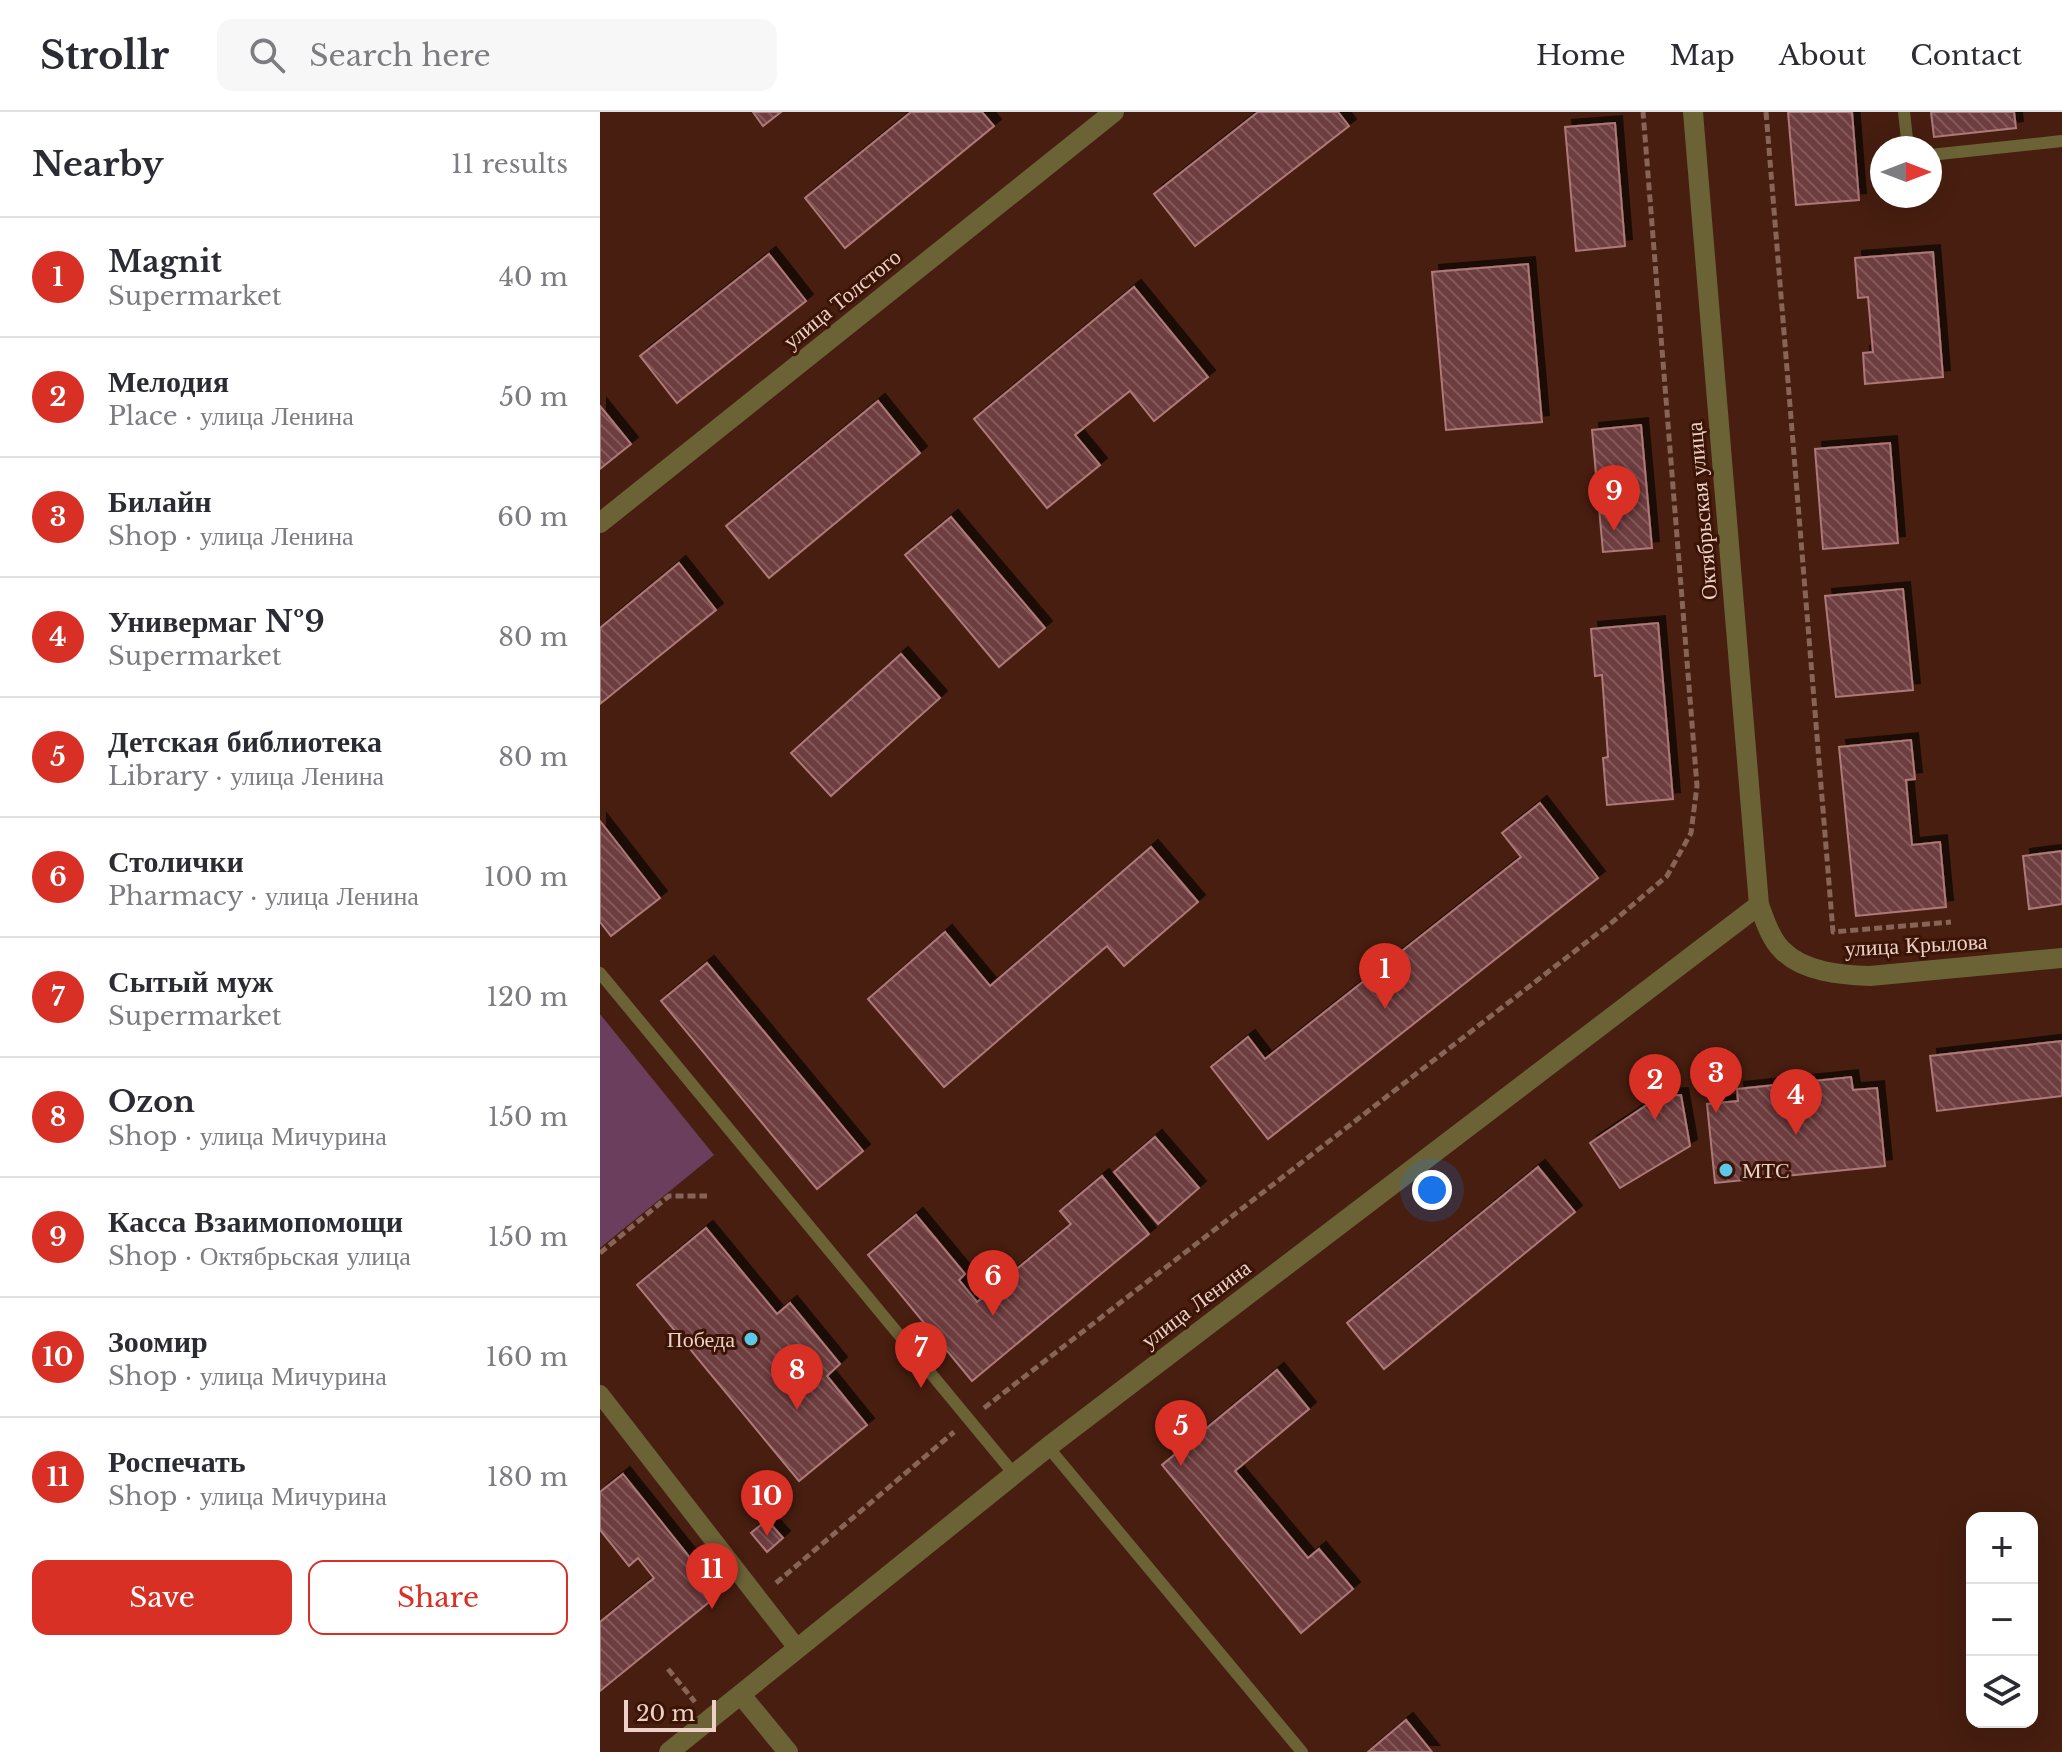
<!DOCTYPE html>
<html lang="en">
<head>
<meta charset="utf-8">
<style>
  body { margin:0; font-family:"Libre Baskerville",serif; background:#f7f7f7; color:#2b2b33 }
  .controls { position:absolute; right:24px; bottom:24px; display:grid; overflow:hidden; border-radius:16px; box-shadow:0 8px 32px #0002 }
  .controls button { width:72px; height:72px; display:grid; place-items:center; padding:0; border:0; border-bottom:2px solid #e1e1e2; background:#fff; color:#2b2b33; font:40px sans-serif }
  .compass { position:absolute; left:1270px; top:24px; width:72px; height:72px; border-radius:50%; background:#fff; box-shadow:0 8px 32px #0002; rotate:90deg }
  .scale { position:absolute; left:24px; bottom:20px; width:92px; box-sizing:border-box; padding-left:8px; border:4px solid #ecd1c8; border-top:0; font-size:22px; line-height:28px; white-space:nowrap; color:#ecd1c8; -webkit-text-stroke:6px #3c1406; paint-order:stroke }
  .you { position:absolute; left:832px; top:1078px; width:28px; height:28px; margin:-20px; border:6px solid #fff; border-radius:50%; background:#1a73e8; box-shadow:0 0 0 12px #1a73e833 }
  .badge { display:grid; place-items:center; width:52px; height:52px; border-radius:50%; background:#d93025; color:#fff; font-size:26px; font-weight:700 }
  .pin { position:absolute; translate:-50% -66px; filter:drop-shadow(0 2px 4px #0008) }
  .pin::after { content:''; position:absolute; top:42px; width:28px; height:24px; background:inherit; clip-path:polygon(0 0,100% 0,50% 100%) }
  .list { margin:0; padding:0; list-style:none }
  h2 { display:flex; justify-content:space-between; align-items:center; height:104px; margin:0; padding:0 32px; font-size:34px }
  h2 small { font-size:26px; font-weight:400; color:#7c7c81 }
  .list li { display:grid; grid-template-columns:52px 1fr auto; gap:24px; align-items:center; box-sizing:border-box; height:120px; padding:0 32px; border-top:2px solid #e1e1e2 }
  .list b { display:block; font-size:30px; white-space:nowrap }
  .list p { margin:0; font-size:26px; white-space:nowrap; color:#7c7c81 }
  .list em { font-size:26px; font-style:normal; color:#7c7c81 }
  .actions { display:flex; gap:16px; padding:24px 32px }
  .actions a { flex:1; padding:18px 0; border:2px solid #d93025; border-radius:16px; text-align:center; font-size:28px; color:#d93025 }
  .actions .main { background:#d93025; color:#fff }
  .icon { flex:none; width:44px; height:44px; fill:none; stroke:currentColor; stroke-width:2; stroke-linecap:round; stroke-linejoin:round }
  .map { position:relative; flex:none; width:1462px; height:1640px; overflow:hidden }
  header { display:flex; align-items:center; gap:48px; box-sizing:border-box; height:112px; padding:0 40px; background:#fff; border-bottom:2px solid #e1e1e2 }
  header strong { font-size:38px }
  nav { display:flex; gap:44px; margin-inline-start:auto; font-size:28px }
  .search { width:560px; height:72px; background:#f7f7f7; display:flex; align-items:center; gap:20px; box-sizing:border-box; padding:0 28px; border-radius:16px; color:#7c7c81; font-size:30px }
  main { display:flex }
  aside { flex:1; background:#fff }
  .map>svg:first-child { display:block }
  .park { fill:#6a3e5c }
  .building { fill:url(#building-back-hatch); stroke:#ae7978; stroke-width:2; filter:url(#shadow) }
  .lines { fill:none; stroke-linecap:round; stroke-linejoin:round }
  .path { stroke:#886458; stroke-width:5; stroke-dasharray:8 4; stroke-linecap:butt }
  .service { stroke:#6b6336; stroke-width:12 }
  .pedestrian { stroke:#6b6336; stroke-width:18 }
  .minor { stroke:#6b6336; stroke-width:20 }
  .poi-dot { fill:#5bc8e7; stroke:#3c1406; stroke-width:3 }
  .labels { text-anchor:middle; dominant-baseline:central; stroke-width:6; stroke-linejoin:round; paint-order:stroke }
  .street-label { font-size:22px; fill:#ecd1c8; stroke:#3c1406 }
  .poi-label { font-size:22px; fill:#ecd1c8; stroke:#3c1406; text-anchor:start }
</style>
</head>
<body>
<header>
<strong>Strollr</strong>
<div class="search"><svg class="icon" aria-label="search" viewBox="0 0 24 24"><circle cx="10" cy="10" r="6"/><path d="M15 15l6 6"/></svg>Search here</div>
<nav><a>Home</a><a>Map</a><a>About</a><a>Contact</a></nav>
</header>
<main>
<aside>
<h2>Nearby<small>11 results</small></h2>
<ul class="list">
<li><span class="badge">1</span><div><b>Magnit</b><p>Supermarket</p></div><em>40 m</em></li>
<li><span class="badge">2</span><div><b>Мелодия</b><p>Place · улица Ленина</p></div><em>50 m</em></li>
<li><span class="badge">3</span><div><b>Билайн</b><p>Shop · улица Ленина</p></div><em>60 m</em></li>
<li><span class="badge">4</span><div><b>Универмаг №9</b><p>Supermarket</p></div><em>80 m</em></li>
<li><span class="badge">5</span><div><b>Детская библиотека</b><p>Library · улица Ленина</p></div><em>80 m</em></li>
<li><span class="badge">6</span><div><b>Столички</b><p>Pharmacy · улица Ленина</p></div><em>100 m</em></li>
<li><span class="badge">7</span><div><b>Сытый муж</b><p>Supermarket</p></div><em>120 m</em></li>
<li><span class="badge">8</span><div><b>Ozon</b><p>Shop · улица Мичурина</p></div><em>150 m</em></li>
<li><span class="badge">9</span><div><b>Касса Взаимопомощи</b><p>Shop · Октябрьская улица</p></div><em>150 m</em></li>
<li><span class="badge">10</span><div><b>Зоомир</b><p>Shop · улица Мичурина</p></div><em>160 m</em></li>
<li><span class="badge">11</span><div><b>Роспечать</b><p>Shop · улица Мичурина</p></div><em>180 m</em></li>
</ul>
<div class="actions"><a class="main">Save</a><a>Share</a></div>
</aside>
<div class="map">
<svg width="1462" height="1640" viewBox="0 0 1462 1640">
  <defs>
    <pattern id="building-back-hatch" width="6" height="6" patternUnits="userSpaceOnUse" patternTransform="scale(2)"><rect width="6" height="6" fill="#6e3e3f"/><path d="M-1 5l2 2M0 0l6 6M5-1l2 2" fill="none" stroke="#835959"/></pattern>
    <filter id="shadow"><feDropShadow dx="7" dy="-7" stdDeviation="0" flood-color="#0009"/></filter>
  </defs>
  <rect width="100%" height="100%" fill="#471e10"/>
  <path class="park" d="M0 902 114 1043 0 1136Z"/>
  <g class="building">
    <path d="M153 0H181L163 14Z"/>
    <path d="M311 0H382L394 14 245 136 205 86Z"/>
    <path d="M658 0H738L749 14 595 134 554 82Z"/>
    <path d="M1188 0H1252L1259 88 1196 93Z"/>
    <path d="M1331 0H1414L1416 16 1334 25Z"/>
    <path d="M1015 11 1025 134 976 139 965 15Z"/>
    <path d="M1333 140 1343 265 1265 272 1263 241 1273 240 1268 185 1258 186 1255 146Z"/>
    <path d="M169 142 206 189 77 291 40 244Z"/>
    <path d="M928 152 942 310 846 318 832 160Z"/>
    <path d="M534 175 608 265 554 309 530 279 475 323 500 353 447 396 374 307Z"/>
    <path d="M278 289 320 341 169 466 126 414Z"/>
    <path d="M0 294 31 332 0 357Z"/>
    <path d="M1041 313 1052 436 1003 440 992 318Z"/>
    <path d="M1290 331 1298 431 1223 437 1215 337Z"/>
    <path d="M351 405 445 516 399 555 305 443Z"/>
    <path d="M79 451 116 498 0 592V516Z"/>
    <path d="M1303 477 1313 578 1236 585 1225 484Z"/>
    <path d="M1058 511 1073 687 1007 693 1003 646 1008 645 1002 563 995 564 991 517Z"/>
    <path d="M301 542 340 586 231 684 191 641Z"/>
    <path d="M1311 628 1315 667 1306 668 1312 733 1340 730 1346 795 1256 804 1239 635Z"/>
    <path d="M940 691 998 766 668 1027 611 955 648 925 665 947 921 745 902 721Z"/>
    <path d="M0 709 60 786 11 824 0 810Z"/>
    <path d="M551 735 598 790 524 854 507 834 344 975 268 887 345 820 390 874Z"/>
    <path d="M1462 739V792L1429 797 1423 744Z"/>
    <path d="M107 851 263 1039 217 1077 61 889Z"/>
    <path d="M1462 929V984L1337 999 1330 944Z"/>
    <path d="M1251 965 1253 978 1277 976 1285 1054 1115 1071 1107 992 1138 989 1137 977Z"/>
    <path d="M1081 983 1090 1034 1020 1076 990 1031 1060 984Z"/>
    <path d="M555 1025 599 1076 558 1112 514 1060Z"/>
    <path d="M938 1055 975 1100 784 1257 747 1211Z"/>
    <path d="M502 1064 549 1122 372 1269 268 1143 316 1103 365 1162 359 1168 377 1190 471 1112 460 1099Z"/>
    <path d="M106 1116 177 1202 190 1191 240 1252 227 1264 267 1313 199 1369 37 1173Z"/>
    <path d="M677 1258 709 1297 635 1359 708 1446 719 1437 753 1477 701 1521 562 1353Z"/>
    <path d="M23 1362 119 1482 0 1579V1510L54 1466 38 1446 29 1454 0 1418V1380Z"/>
    <path d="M167 1408 183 1426 167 1440 151 1421Z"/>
    <path d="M806 1608 832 1640H768Z"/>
  </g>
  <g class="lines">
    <g class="path">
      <path d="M1166 0 1233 820 1351 810"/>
      <path d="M0 1141 69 1084H107"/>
      <path d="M384 1296 1010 812 1067 764 1091 721 1097 674 1043 0"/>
      <path d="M176 1471 354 1320"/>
      <path d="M68 1557 95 1590"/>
    </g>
    <g class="service">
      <path d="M1304 0 1308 36"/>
      <path d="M1330 43 1462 29"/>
      <path d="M0 861 414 1362"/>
      <path d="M448 1335 702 1640"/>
    </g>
    <path class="pedestrian" d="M0 1282 197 1536"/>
    <g class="minor">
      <path d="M1093 0 1159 793C1165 808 1170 826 1182 838 1203 860 1241 863 1270 864L1462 846"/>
      <path d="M0 411 514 0"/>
      <path d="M141 1583 188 1640"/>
      <path d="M69 1640 448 1335 1159 793"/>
    </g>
  </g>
  <g class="poi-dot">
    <circle cx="1126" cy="1058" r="8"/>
    <circle cx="151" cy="1227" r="8"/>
  </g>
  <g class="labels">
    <g class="street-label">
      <text transform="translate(242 187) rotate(-39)">улица Толстого</text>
      <text transform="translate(1102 399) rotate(-95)">Октябрьская улица</text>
      <text transform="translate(1316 833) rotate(-3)">улица Крылова</text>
      <text transform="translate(596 1192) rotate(-37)">улица Ленина</text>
    </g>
    <g class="poi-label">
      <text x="1142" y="1058">МТС</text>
      <text x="135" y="1227" text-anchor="end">Победа</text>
    </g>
  </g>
</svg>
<div class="controls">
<button>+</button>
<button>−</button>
<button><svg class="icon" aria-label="layers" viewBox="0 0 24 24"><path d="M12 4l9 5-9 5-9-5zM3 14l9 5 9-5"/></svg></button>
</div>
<svg class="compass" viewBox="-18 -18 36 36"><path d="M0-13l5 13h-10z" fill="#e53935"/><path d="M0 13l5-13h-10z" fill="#7c7c81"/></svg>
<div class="scale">20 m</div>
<div class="you"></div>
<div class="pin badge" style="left:785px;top:897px">1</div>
<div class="pin badge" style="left:1055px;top:1008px">2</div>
<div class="pin badge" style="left:1116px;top:1001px">3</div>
<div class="pin badge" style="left:1196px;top:1023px">4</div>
<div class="pin badge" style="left:581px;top:1354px">5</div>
<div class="pin badge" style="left:393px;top:1204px">6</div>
<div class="pin badge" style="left:321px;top:1276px">7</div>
<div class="pin badge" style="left:197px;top:1298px">8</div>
<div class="pin badge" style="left:1014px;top:419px">9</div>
<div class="pin badge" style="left:167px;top:1424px">10</div>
<div class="pin badge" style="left:112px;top:1497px">11</div>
</div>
</main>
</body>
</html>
